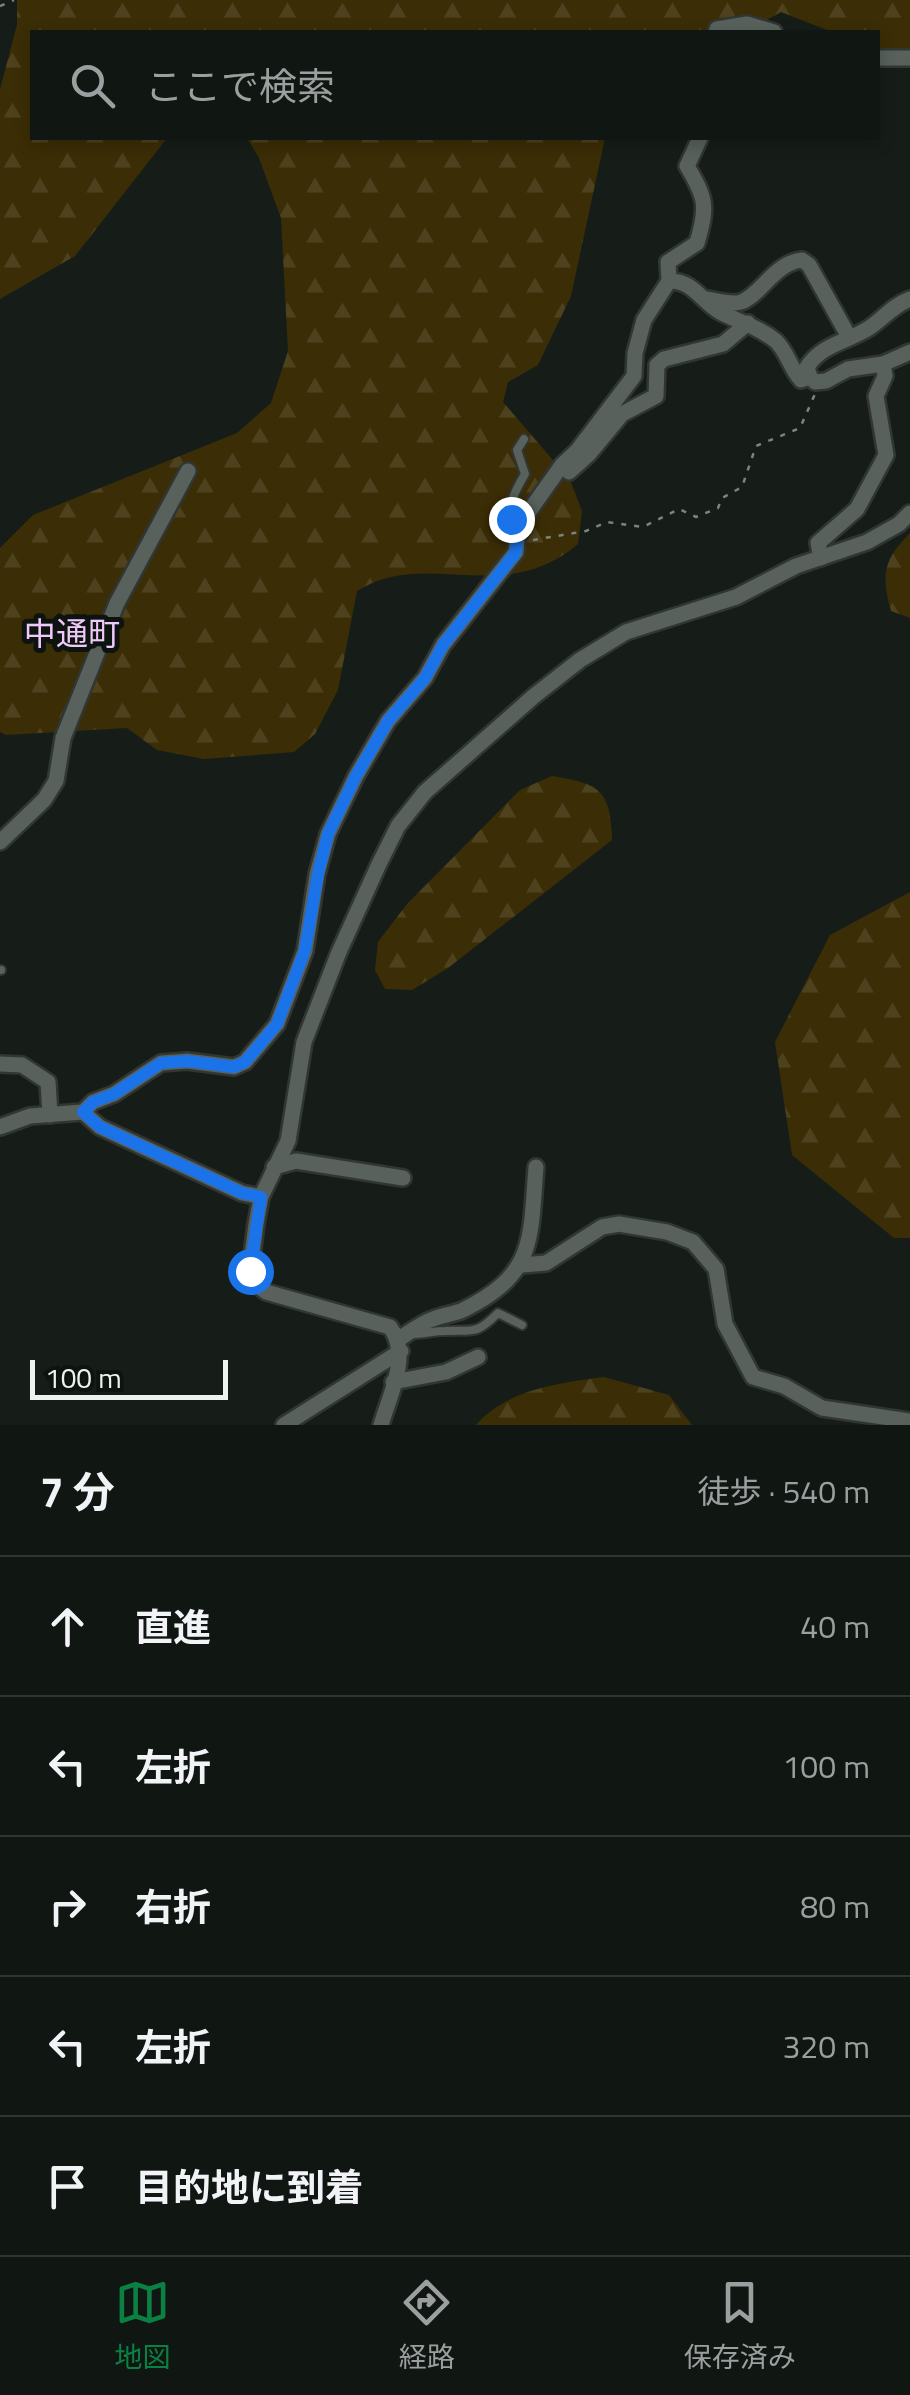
<!DOCTYPE html>
<html lang="ja">
<head>
<meta charset="utf-8">
<style>
  body { margin:0; font-family:"Titillium Web","Noto Sans JP",sans-serif; background:#1e2320; color:#f1f3f6 }
  .scale { position:absolute; left:30px; bottom:25px; width:198px; box-sizing:border-box; padding-left:10px; border:5px solid #edf3ef; border-top:0; font-size:28px; line-height:35px; white-space:nowrap; color:#edf3ef; -webkit-text-stroke:8px #0d140f; paint-order:stroke }
  .stop { position:absolute; width:30px; height:30px; margin:-22px; border:8px solid #1a73e8; border-radius:50%; background:#fff }
  .stop.end { background:#1a73e8; border-color:#fff; box-shadow:0 2px 10px #0008 }
  .list { margin:0; padding:0; list-style:none }
  h2 { display:flex; justify-content:space-between; align-items:center; height:130px; margin:0; padding:0 40px; font-size:42px }
  h2 small { font-size:32px; font-weight:400; color:#9c9f9f }
  .list li { display:grid; grid-template-columns:65px 1fr auto; gap:30px; align-items:center; box-sizing:border-box; height:140px; padding:0 40px; border-top:2px solid #303532 }
  .list b { display:block; font-size:38px; white-space:nowrap }
  .list em { font-size:32px; font-style:normal; color:#9c9f9f }
  .icon { flex:none; width:55px; height:55px; fill:none; stroke:currentColor; stroke-width:2; stroke-linecap:round; stroke-linejoin:round }
  .map { position:relative; flex:none; width:910px; height:1425px; overflow:hidden }
  .search { position:absolute; background:#101612; box-shadow:0 5px 15px #0003; left:30px; right:30px; top:30px; height:110px; display:flex; align-items:center; gap:25px; box-sizing:border-box; padding:0 35px; border-radius:0px; color:#9c9f9f; font-size:38px }
  .sheet { height:830px; background:#101612 }
  nav { display:flex; justify-content:space-around; align-items:center; box-sizing:border-box; height:140px; border-top:2px solid #303532; background:#101612; font-size:28px; color:#9c9f9f }
  nav a { display:grid; justify-items:center; gap:5px }
  nav .on { color:#0b8043 }
  .map>svg:first-child { display:block }
  .forest { fill:url(#forest-firs) }
  .lines { fill:none; stroke-linecap:round; stroke-linejoin:round }
  .service-casing { stroke:#323633; stroke-width:12 }
  .minor-casing { stroke:#323633; stroke-width:20 }
  .path { stroke:#7d847f; stroke-width:2.5; stroke-dasharray:5 8; stroke-linecap:butt }
  .service { stroke:#58615b; stroke-width:8 }
  .minor { stroke:#58615b; stroke-width:15 }
  .route { stroke:#1a73e8; stroke-width:12 }
  .labels { text-anchor:middle; dominant-baseline:central; stroke-width:10; stroke-linejoin:round; paint-order:stroke }
  .quarter-label { font-size:32px; fill:#f0c9fc; stroke:#0d140f }
</style>
</head>
<body>
<div class="map">
<svg width="910" height="1425" viewBox="0 0 910 1425">
  <defs>
    <pattern id="forest-firs" width="22" height="20" patternUnits="userSpaceOnUse" patternTransform="scale(2.5)"><rect width="22" height="20" fill="#3b2d05"/><path d="M5 1l3.5 6h-7zM16 11l3.5 6h-7z" fill="#4e421e"/></pattern>
  </defs>
  <rect width="100%" height="100%" fill="#161d18"/>
  <g class="forest">
    <path d="M17 0H910V64L878 51V32H832L781 12 746 32H32V138H167L75 256 0 299V89L17 25Z"/>
    <path d="M247 138H605L571 296 538 365 508 382 503 402 570 480 582 511 578 544C503 608 426 547 357 591L338 690 315 734 294 752 204 759 157 750 127 728 6 735 0 732V548L33 515 237 433 271 403 288 351 281 218 259 158Z"/>
    <path d="M910 533V618L891 611C881 575 883 560 910 533Z"/>
    <path d="M552 776C600 784 610 789 612 840L448 968 412 990 385 989 375 970 378 942 407 904 520 790Z"/>
    <path d="M910 892V1238H894L792 1155 775 1042 830 935Z"/>
    <path d="M604 1377 669 1395 692 1425H476C507 1389 560 1383 604 1377Z"/>
  </g>
  <g class="lines">
    <defs>
      <g id="service">
        <path d="M518 527C503 509 515 492 525 474L517 450 524 439"/>
        <path d="M0 970H1"/>
        <path d="M411 1334C423 1334 434 1331 445 1331 474 1330 476 1335 498 1313L522 1325"/>
      </g>
      <g id="minor">
        <path d="M716 32 717 29 747 24 774 32"/>
        <path d="M878 58H910"/>
        <path d="M669 281C693 280 702 302 720 312 739 322 759 327 776 341 788 353 790 368 801 380L810 377 815 382 826 381 848 369 883 364 910 352"/>
        <path d="M708 299C718 301 732 305 741 302 761 295 774 263 802 260L809 265 849 337"/>
        <path d="M810 377 807 367C822 344 847 342 869 328 884 318 892 306 910 299"/>
        <path d="M569 472 589 454 622 414 656 396 657 365 664 359 723 344 748 323"/>
        <path d="M821 558 818 543 857 509 886 455 876 396 885 376 883 364"/>
        <path d="M0 842 44 800 56 781 63 738 117 603 188 471"/>
        <path d="M0 1064 22 1065 48 1082 50 1115"/>
        <path d="M83 1112 100 1127 242 1193 261 1197"/>
        <path d="M0 1127 30 1116 83 1112 93 1102 114 1094 161 1063 187 1061 234 1067 245 1062 277 1024 305 951 317 874 328 834 356 776 388 721 425 678 443 645 516 552 518 527 562 465 577 451 634 376 635 353 644 320 669 281 668 262 697 243C708 206 706 198 687 166L700 138"/>
        <path d="M274 1167 296 1161 403 1178"/>
        <path d="M522 1265 546 1263 602 1227 619 1224 667 1232 693 1242 716 1269 725 1324 753 1377 784 1386 822 1408 910 1421"/>
        <path d="M399 1339C410 1332 421 1323 433 1319 442 1315 454 1314 463 1310 536 1274 530 1240 536 1167"/>
        <path d="M393 1382 446 1372 478 1357"/>
        <path d="M284 1425 401 1351"/>
        <path d="M381 1425C390 1394 411 1355 390 1327L266 1292 256 1284 250 1271 256 1224 261 1197 288 1141 304 1042 339 952 379 864 398 826 425 792 534 696 580 660 626 632 736 597 796 566 867 542 899 524 910 513"/>
      </g>
    </defs>
    <use href="#service" class="service-casing"/>
    <use href="#minor" class="minor-casing"/>
    <g class="path">
      <path d="M0 6 14 0"/>
      <path d="M533 540 586 531 607 522 643 527 679 509 696 517 718 508 722 498 742 487 756 446 800 428 815 394"/>
    </g>
    <use href="#service" class="service"/>
    <use href="#minor" class="minor"/>
  </g>
  <g class="lines">
    <path class="route" d="M250 1271 261 1197 242 1193 100 1127 83 1112 93 1102 114 1094 161 1063 187 1061 234 1067 245 1062 277 1024 305 950 318 874 328 834 356 776 388 721 425 678 443 645 516 552 518 527 511 519"/>
  </g>
  <g class="labels">
    <g class="quarter-label">
      <text x="72" y="633">中通町</text>
    </g>
  </g>
</svg>
<div class="scale">100 m</div>
<div class="stop" style="left:250px;top:1271px"></div>
<div class="stop end" style="left:511px;top:519px"></div>
<div class="search"><svg class="icon" aria-label="search" viewBox="0 0 24 24"><circle cx="10" cy="10" r="6"/><path d="M15 15l6 6"/></svg>ここで検索</div>
</div>
<section class="sheet">
<h2>7 分<small>徒歩 · 540 m</small></h2>
<ul class="list">
<li><svg class="icon" aria-label="ahead" viewBox="0 0 24 24"><path d="M12 20V5M6 11l6-6 6 6"/></svg><div><b>直進</b></div><em>40 m</em></li>
<li><svg class="icon" aria-label="left" viewBox="0 0 24 24"><path d="M17 20v-9H6M10 6l-5 5 5 5"/></svg><div><b>左折</b></div><em>100 m</em></li>
<li><svg class="icon" aria-label="right" viewBox="0 0 24 24"><path d="M7 20v-9h11M14 6l5 5-5 5"/></svg><div><b>右折</b></div><em>80 m</em></li>
<li><svg class="icon" aria-label="left" viewBox="0 0 24 24"><path d="M17 20v-9H6M10 6l-5 5 5 5"/></svg><div><b>左折</b></div><em>320 m</em></li>
<li><svg class="icon" aria-label="arrive" viewBox="0 0 24 24"><path d="M6 21V4h12l-3 4 3 4H6"/></svg><div><b>目的地に到着</b></div></li>
</ul>
</section>
<nav>
<a class="on"><svg class="icon" aria-label="map" viewBox="0 0 24 24"><path d="M3 6l6-2 6 2 6-2v14l-6 2-6-2-6 2zM9 4v14M15 6v14"/></svg>地図</a>
<a><svg class="icon" aria-label="directions" viewBox="0 0 24 24"><path d="M12 3l9 9-9 9-9-9zM9 14v-3h6M13 9l2 2-2 2"/></svg>経路</a>
<a><svg class="icon" aria-label="saved" viewBox="0 0 24 24"><path d="M7 4h10v16l-5-4-5 4z"/></svg>保存済み</a>
</nav>
</body>
</html>
